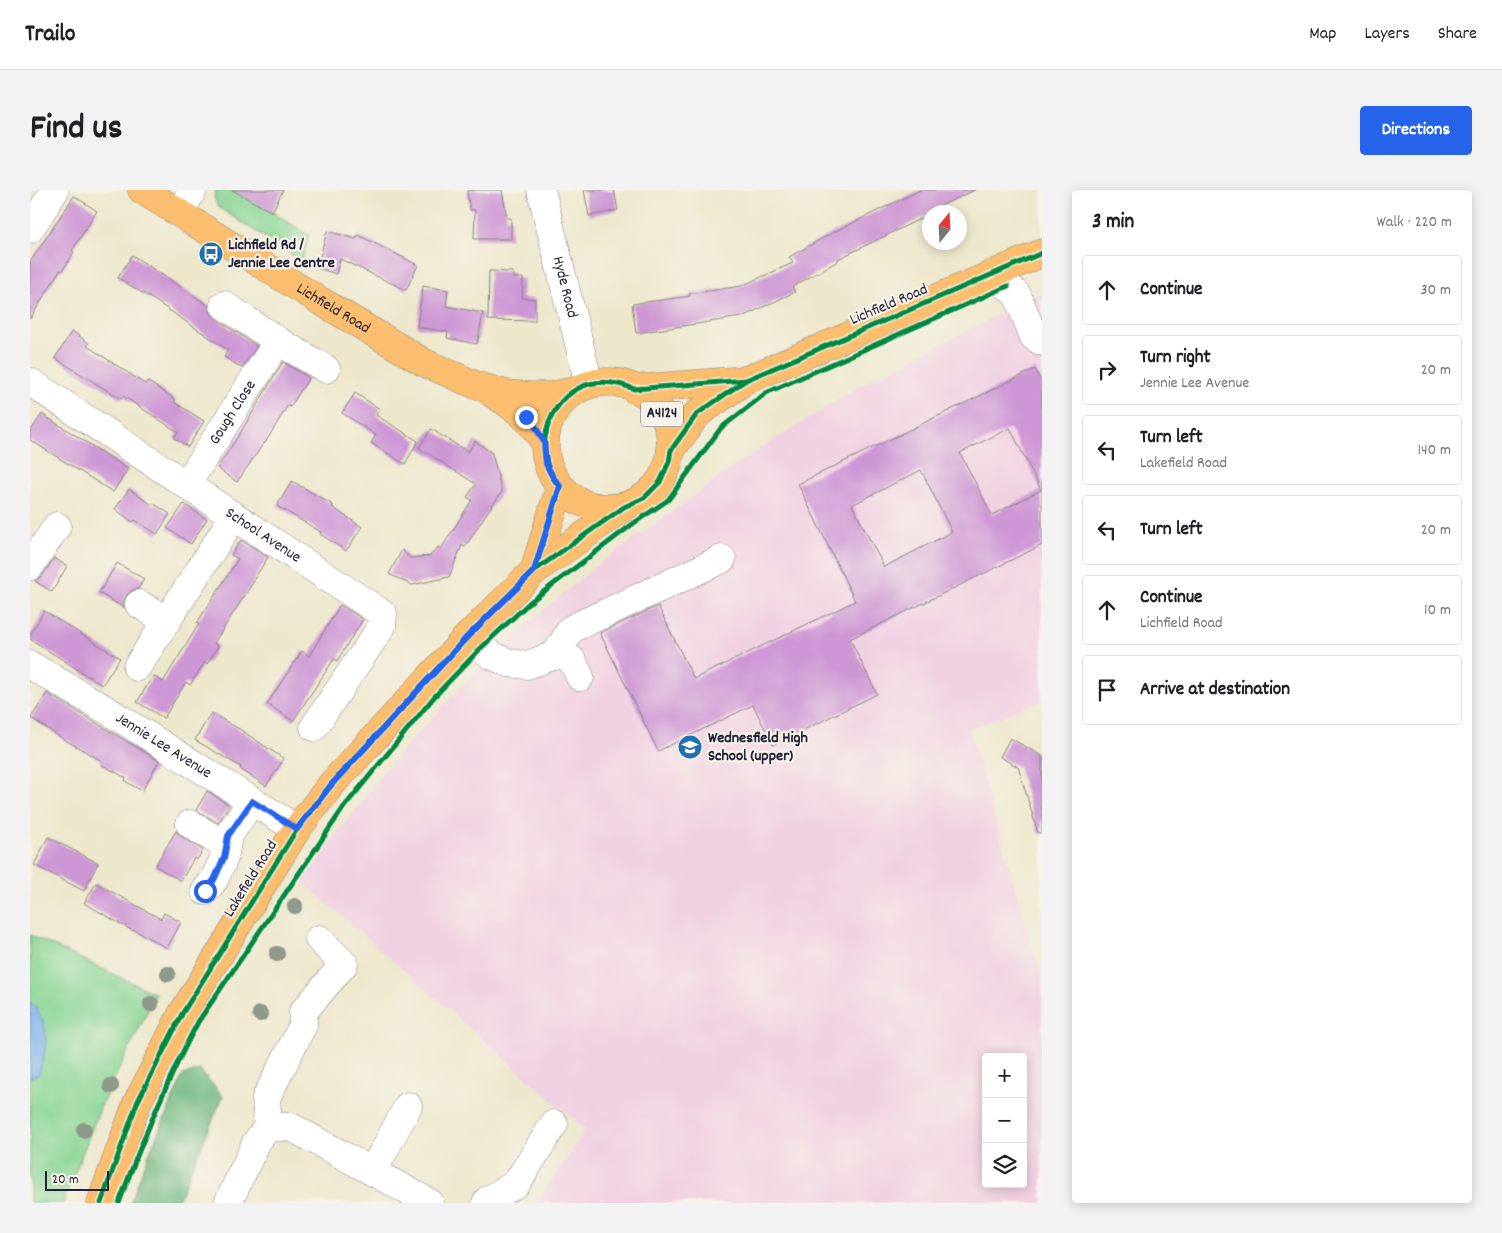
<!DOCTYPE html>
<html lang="en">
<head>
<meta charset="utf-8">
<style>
  body { margin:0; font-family:Dekko,sans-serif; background:#f2f2f2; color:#202124 }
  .controls { position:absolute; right:15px; bottom:15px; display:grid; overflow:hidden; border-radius:5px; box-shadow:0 2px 12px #0003 }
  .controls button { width:45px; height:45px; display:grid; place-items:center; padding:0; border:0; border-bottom:1px solid #e0e0e0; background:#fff; color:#202124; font:25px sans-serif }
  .compass { position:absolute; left:892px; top:15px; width:45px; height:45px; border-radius:50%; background:#fff; box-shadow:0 2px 12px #0003; rotate:18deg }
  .scale { position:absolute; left:15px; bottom:12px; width:64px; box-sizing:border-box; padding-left:5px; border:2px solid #22223b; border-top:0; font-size:14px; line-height:18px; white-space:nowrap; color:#22223b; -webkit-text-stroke:4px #f7f3e8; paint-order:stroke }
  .stop { position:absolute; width:15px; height:15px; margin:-11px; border:4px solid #2563eb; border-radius:50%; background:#fff }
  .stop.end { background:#2563eb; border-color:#fff; box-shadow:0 1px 5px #0008 }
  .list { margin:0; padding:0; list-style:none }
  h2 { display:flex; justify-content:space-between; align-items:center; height:65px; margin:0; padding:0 20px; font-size:21px }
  h2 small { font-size:16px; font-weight:400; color:#757577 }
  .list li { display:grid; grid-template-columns:32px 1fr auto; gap:15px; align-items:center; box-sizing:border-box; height:70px; margin:0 10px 10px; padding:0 10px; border:1px solid #e0e0e0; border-radius:5px }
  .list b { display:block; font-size:19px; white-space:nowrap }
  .list p { margin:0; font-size:16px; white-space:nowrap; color:#757577 }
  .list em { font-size:16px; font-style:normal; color:#757577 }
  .icon { flex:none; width:28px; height:28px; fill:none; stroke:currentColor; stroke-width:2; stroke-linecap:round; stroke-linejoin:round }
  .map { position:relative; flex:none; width:1012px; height:1013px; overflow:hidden; border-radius:5px }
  header { display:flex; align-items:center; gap:30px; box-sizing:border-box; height:70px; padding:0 25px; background:#fff; border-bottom:1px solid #e0e0e0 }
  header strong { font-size:24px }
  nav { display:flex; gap:28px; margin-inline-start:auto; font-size:18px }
  .intro { display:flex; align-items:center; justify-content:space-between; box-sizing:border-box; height:120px; padding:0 30px }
  h1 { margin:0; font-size:35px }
  .button { padding:12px 22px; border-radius:5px; background:#2563eb; color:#fff; font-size:18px; font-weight:700 }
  main { display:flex; gap:30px; padding:0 30px }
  aside { flex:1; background:#fff; border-radius:5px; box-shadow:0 2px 12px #0003 }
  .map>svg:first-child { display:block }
  .built { fill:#f1d0e2; fill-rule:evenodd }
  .green { fill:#85d493; stroke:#547b67 }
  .forest { fill:#6cb67d; stroke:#476c5c }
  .water { fill:#7cb1ea; stroke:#4f6a92 }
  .building { fill:#cd96d5; fill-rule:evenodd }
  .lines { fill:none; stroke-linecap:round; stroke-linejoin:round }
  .minor-casing { stroke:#888484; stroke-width:29 }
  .major-casing { stroke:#888484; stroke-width:29 }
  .minor { stroke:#fff; stroke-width:28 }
  .major { stroke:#fbbd6e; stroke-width:28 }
  .cycleway-casing { stroke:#f7f3e8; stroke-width:8 }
  .cycleway { stroke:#00873e; stroke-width:5 }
  .tree { fill:#8e988b }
  .route { stroke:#2563eb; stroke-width:6 }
  .labels { text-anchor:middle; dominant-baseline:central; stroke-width:4.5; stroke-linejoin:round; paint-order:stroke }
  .shield { fill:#f7f3e8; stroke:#62616f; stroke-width:1 }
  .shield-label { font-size:15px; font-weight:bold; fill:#22223b }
  .poi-label { font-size:16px; font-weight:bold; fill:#22223b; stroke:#f7f3e8; text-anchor:start }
  .street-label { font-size:16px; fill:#22223b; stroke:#f7f3e8 }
</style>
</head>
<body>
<header>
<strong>Trailo</strong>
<nav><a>Map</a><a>Layers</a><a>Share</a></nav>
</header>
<div class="intro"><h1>Find us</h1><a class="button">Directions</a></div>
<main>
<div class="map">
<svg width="1012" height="1013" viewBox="0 0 1012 1013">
  <rect width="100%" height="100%" fill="#f7f3e8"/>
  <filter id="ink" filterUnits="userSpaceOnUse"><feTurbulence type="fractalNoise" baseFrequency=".02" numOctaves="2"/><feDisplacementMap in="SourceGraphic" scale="10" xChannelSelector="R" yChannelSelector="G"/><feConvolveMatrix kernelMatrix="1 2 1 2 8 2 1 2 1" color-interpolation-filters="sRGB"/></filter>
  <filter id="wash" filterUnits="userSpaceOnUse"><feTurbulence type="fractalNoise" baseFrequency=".0096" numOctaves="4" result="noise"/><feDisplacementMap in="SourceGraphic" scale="20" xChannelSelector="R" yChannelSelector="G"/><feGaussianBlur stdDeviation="1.12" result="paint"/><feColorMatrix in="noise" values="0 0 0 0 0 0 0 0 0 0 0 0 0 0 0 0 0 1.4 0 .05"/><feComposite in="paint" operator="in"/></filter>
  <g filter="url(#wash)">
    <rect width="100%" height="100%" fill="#ede7cc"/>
    <path class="built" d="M1012 102V510L939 539 1012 789V1013H506L556 940 272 691 358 576 461 465 561 380 719 266 831 195ZM956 867H993V994H956Z"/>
    <g class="green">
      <path d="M186 0H207L279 45 272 71 188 17 184 7Z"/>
      <path d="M0 745 126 804 71 916 33 1013H0Z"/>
    </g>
    <path class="forest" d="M170 880 193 906 147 1013H100L118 966 153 885Z"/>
    <path class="water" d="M0 811C21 834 18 856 9 884L0 888Z"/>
    <g id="blocks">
      <g class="building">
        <path d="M202 0H253L242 22Z"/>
        <path d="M447 0H472L477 28H481V49H444L445 20H440L437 1Z"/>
        <path d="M554 0H584L588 20 559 26Z"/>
        <path d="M890 0H945L897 22 898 25 808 69V71L762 97 765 102 712 127 606 143 602 114 660 106 659 104 711 96 763 73 759 67 802 43Z"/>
        <path d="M44 6 67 21 42 61 44 62 32 81 30 80 0 129V72Z"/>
        <path d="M297 41 326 49 328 45 388 75 376 100 310 69 306 84 287 78Z"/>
        <path d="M102 65 178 115 180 122 185 128 227 156 212 178 194 167 198 160 127 112 88 88Z"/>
        <path d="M459 81 483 82V88H493L492 108 505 109V131L458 130Z"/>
        <path d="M393 96 418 100 416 116 453 123 447 154 417 148 418 142 387 137Z"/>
        <path d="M42 141 59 153 57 156 115 194 117 191 146 210 144 212 174 231 158 257 144 248 148 242 93 206 91 209 25 168Z"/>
        <path d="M253 172 279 188 260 217 258 215 235 253H234L207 292 187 278 207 248Z"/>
        <path d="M1005 179 1012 193V355L820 449 847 504 743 555 723 515 628 561 570 443 628 416 664 489 825 411 768 294ZM980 238 1011 300 962 325 930 263ZM891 280 922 342 854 377 822 315Z"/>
        <path d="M325 203 350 219 346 225 388 251 375 274 341 253 346 245 312 223Z"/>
        <path d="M12 224 98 279 83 302 0 250V242Z"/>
        <path d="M401 239 438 262 445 251 462 263 472 302 456 324 435 357 432 355 419 387 382 395 359 384 372 360 380 368 400 366 408 357 411 359 442 310 437 307 446 294 389 258Z"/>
        <path d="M262 291 303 315 302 317 332 337 316 361 290 344 291 342 247 316Z"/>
        <path d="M99 299 122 315 123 313 140 324 127 344 105 330 103 332 85 319Z"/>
        <path d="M154 314 177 329 161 354 137 338Z"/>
        <path d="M211 350 238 367 223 391H224L184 453 188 456 177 474 175 472 160 495 156 492 134 528 107 512 123 486 133 492 169 434 167 433 208 369 201 365Z"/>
        <path d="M24 368 37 376 22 402 5 391 13 385Z"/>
        <path d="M87 373 114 389 108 399 101 401 96 406 93 413 94 418 69 403Z"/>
        <path d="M310 415 333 429 307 471 304 469 263 531 237 514 272 461 279 466Z"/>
        <path d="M14 421 90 468 72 495 0 449V445Z"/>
        <path d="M17 503 129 571 112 601 95 591 96 588 71 574 72 571 33 549 1 528Z"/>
        <path d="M181 523 211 540 254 569 236 596 210 579 211 577 165 550Z"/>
        <path d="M980 548 1012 566V643H1008L988 577 970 567Z"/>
        <path d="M177 601 199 615 188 633 166 620Z"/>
        <path d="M146 641 152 647 173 660 167 670 164 668 151 691 125 676Z"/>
        <path d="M18 647 68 673 54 701 4 675Z"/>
        <path d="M66 693 131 729 134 723 151 732 137 758 104 740 103 741 54 713Z"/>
      </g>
    </g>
  </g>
  <g filter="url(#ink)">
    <use href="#blocks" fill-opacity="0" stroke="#888484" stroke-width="1"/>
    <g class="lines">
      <defs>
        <g id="minor">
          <path id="s1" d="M511 0 559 194"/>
          <path d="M149 23 163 0"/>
          <path d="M0 39 25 0"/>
          <path d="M965 83 987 105 1004 147 1012 152"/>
          <path d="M194 115 248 151 296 179"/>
          <path id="s2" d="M0 192 353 424 352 436 284 537"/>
          <path id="s3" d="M157 294 248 151"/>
          <path d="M0 376 27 336"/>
          <path d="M109 414 137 431"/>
          <path d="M437 447 461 465 479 473 497 475 520 467 531 464 542 470 550 487"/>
          <path d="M525 466 541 439 692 369"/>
          <path id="s4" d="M0 475 75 519 267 639"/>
          <path d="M107 477 204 326"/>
          <path d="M160 634 196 656"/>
          <path d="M175 701 184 690 194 668 198 646 222 611"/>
          <path d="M238 937 236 908 273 835V822L314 774 289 749"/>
          <path d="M343 981 378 916"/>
          <path d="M198 1013 227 951 238 937H261L400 1013"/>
          <path d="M456 1013 458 1010 486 994 524 934"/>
        </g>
        <g id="major">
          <path id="s5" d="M112 0 287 109 395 173 448 196 476 204 499 206H521L544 201"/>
          <circle cx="578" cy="255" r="63"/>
          <path d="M604 199 715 190"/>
          <path d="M463 204C487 219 499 227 514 252"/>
          <path d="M641 260 667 224 716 190 1012 63"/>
          <path d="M504 381 530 297"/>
          <path d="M71 1013 107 913 152 824 267 639 301 595 437 447 504 381 594 317"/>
        </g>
      </defs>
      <use href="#minor" class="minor-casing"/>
      <use href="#major" class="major-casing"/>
      <use href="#minor" class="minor"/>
      <use href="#major" class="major"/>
      <defs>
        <g id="cycleway">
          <path d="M504 381 530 297C524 290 519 283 517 274 508 241 526 204 559 194 575 190 590 193 604 199L716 190"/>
          <path d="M71 1013 107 913 152 824 267 639 301 595 437 447 504 381 594 317 614 308 630 292 639 272 641 260 667 224 716 190 1012 63"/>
          <path d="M89 1013C112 951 137 890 168 832L314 617 404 507 451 458 500 412 604 333 638 310 691 238 736 203 978 96"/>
        </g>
      </defs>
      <use href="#cycleway" class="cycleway-casing"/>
      <use href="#cycleway" class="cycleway"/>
    </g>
    <g class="tree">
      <circle cx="265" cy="716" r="8"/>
      <circle cx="247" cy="764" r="8"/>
      <circle cx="138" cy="784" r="8"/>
      <circle cx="121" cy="814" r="8"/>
      <circle cx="230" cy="824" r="8"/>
      <circle cx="81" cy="896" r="8"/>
      <circle cx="54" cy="940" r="8"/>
    </g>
  </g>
  <g class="lines" filter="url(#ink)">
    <path class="route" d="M175 701 184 690 194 668 198 646 222 611 267 639 301 595 437 447 504 381 530 296 523 287 516 274 514 252 505 236 496 227"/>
  </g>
  <defs>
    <symbol id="bus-disc" viewBox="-11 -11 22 22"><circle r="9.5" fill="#1f6fb2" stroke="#f7f3e8"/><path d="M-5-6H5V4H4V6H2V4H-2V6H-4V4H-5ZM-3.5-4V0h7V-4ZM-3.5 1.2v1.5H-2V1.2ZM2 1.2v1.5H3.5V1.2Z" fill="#fff"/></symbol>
    <symbol id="school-disc" viewBox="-11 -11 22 22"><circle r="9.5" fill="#1f6fb2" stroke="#f7f3e8"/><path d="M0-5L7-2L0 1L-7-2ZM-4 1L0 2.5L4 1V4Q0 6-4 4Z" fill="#fff"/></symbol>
  </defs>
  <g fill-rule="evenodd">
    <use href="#bus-disc" x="167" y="50" width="28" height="28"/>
    <use href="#school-disc" x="646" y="543" width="28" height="28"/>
  </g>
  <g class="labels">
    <rect class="shield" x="611" y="211.5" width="42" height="25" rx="4"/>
    <g class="shield-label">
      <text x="632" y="224">A4124</text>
    </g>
    <g class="poi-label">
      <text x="198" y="55">Lichfield Rd /<tspan x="198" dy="18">Jennie Lee Centre</tspan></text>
      <text x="678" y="548">Wednesfield High<tspan x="678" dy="18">School (upper)</tspan></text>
    </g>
    <g class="street-label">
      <text stroke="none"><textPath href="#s1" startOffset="100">Hyde Road</textPath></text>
      <text transform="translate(859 115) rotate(-23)">Lichfield Road</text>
      <text stroke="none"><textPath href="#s5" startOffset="225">Lichfield Road</textPath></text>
      <text stroke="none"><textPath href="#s3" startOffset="85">Gough Close</textPath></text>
      <text stroke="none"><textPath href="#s2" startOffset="279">School Avenue</textPath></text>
      <text stroke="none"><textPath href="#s4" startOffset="156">Jennie Lee Avenue</textPath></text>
      <text transform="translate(221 689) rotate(-58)">Lakefield Road</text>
    </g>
  </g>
</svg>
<div class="controls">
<button>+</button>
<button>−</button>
<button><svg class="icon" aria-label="layers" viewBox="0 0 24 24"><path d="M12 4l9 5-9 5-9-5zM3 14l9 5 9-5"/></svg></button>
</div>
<svg class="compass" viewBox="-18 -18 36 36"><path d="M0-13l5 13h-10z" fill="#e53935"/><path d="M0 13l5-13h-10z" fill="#757577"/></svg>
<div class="scale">20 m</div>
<div class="stop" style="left:175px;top:701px"></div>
<div class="stop end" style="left:496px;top:227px"></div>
</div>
<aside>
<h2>3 min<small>Walk · 220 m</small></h2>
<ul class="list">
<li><svg class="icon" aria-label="ahead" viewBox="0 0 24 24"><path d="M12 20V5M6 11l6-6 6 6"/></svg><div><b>Continue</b></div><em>30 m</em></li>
<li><svg class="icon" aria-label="right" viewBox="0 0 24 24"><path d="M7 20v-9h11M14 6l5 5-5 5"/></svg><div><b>Turn right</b><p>Jennie Lee Avenue</p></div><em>20 m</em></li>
<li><svg class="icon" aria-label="left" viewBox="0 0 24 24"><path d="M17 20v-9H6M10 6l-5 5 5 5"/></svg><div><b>Turn left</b><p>Lakefield Road</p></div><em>140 m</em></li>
<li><svg class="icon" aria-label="left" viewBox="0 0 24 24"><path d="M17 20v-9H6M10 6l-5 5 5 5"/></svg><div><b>Turn left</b></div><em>20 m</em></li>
<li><svg class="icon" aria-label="ahead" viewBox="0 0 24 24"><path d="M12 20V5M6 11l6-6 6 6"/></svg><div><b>Continue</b><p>Lichfield Road</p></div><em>10 m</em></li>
<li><svg class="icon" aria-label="arrive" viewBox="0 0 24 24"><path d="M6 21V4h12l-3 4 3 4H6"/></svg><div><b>Arrive at destination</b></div></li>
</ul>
</aside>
</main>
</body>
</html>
